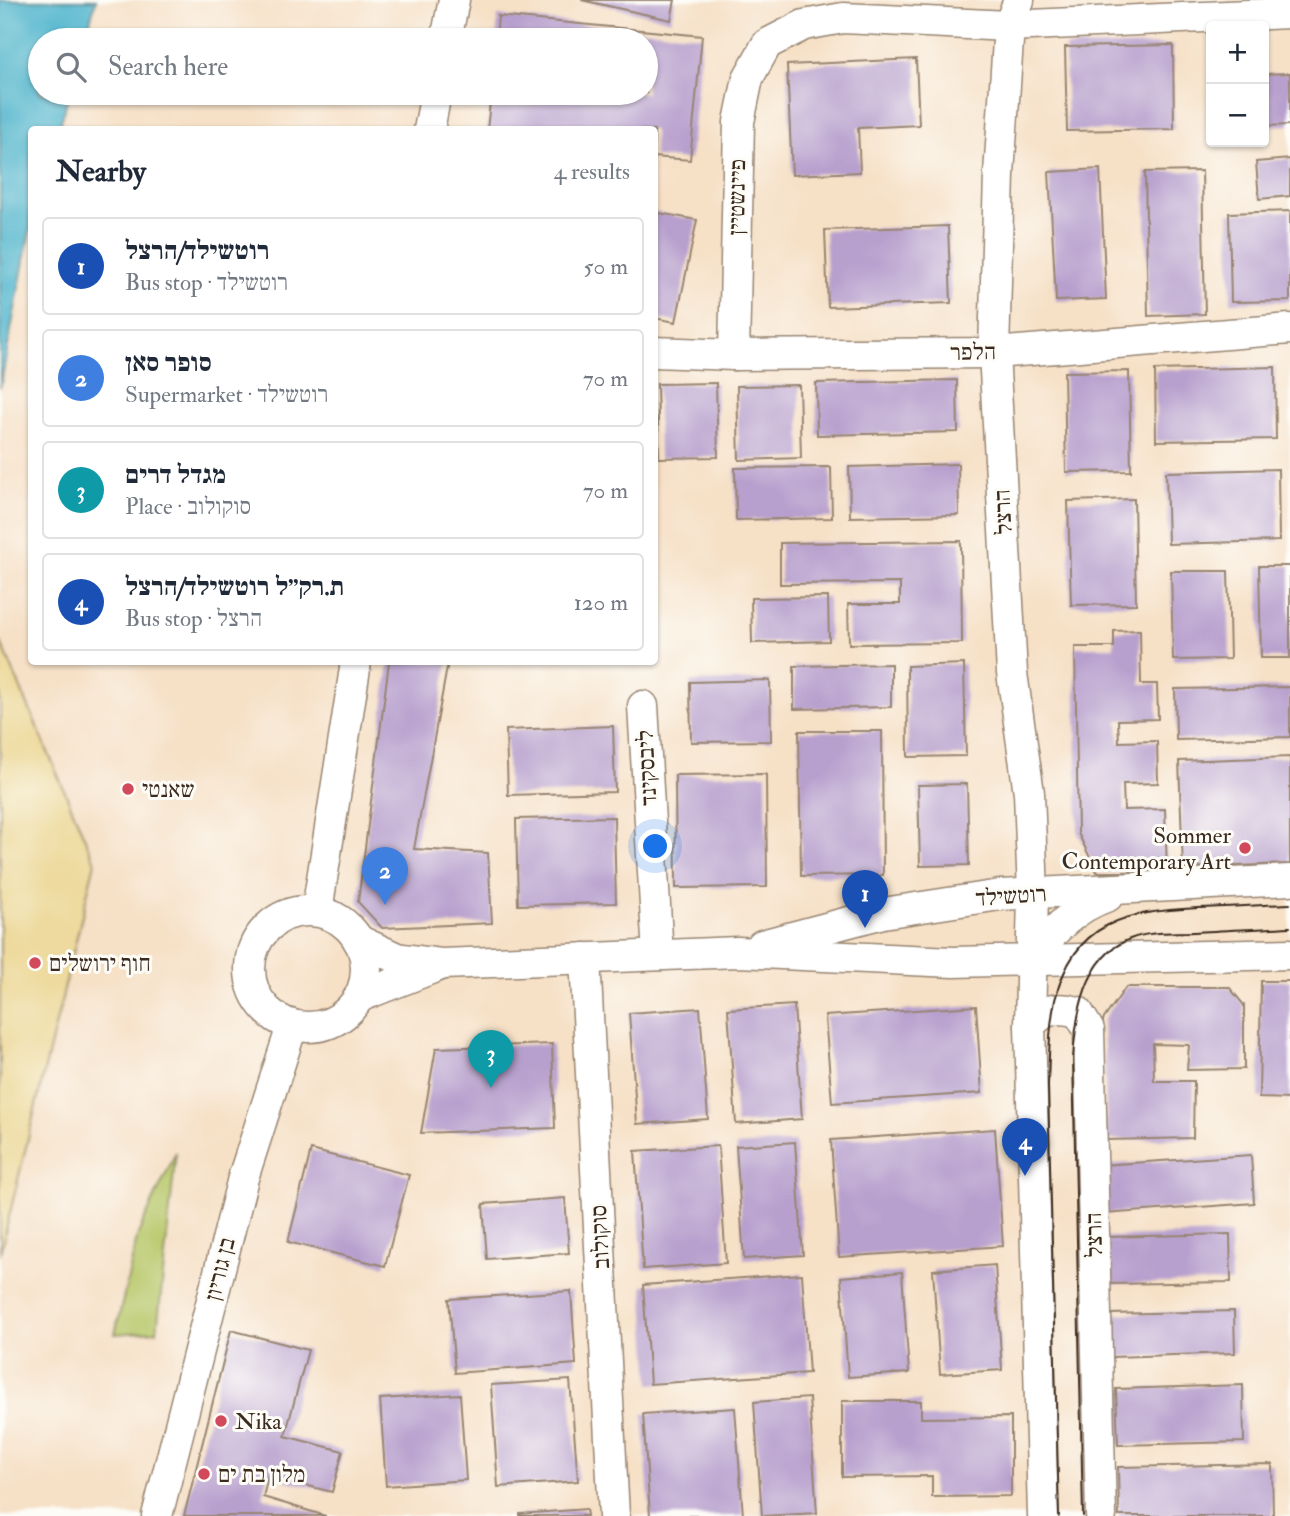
<!DOCTYPE html>
<html lang="en">
<head>
<meta charset="utf-8">
<style>
  body { margin:0; font-family:"IM FELL Double Pica","Frank Ruhl Libre",serif; background:#f2f2f3; color:#1f2937 }
  .controls { position:absolute; right:21px; top:21px; display:grid; overflow:hidden; border-radius:7px; box-shadow:0 2px 5px #0004 }
  .controls button { width:63px; height:63px; display:grid; place-items:center; padding:0; border:0; border-bottom:2px solid #e0e1e3; background:#fff; color:#1f2937; font:35px sans-serif }
  .you { position:absolute; left:656px; top:847px; width:24px; height:24px; margin:-18px; border:5px solid #fff; border-radius:50%; background:#1a73e8; box-shadow:0 0 0 10px #1a73e833 }
  .badge { display:grid; place-items:center; width:46px; height:46px; border-radius:50%; background:#111827; color:#fff; font-size:23px; font-weight:700 }
  .pin { position:absolute; translate:-50% -58px; filter:drop-shadow(0 2px 4px #0008) }
  .pin::after { content:''; position:absolute; top:37px; width:24px; height:21px; background:inherit; clip-path:polygon(0 0,100% 0,50% 100%) }
  .list { margin:0; padding:0; list-style:none }
  h2 { display:flex; justify-content:space-between; align-items:center; height:91px; margin:0; padding:0 28px; font-size:30px }
  h2 small { font-size:23px; font-weight:400; color:#747a83 }
  .list li { display:grid; grid-template-columns:46px 1fr auto; gap:21px; align-items:center; box-sizing:border-box; height:98px; margin:0 14px 14px; padding:0 14px; border:2px solid #e0e1e3; border-radius:7px }
  .list b { display:block; font-size:26px; white-space:nowrap }
  .list p { margin:0; font-size:23px; white-space:nowrap; color:#747a83 }
  .list em { font-size:23px; font-style:normal; color:#747a83 }
  .icon { flex:none; width:38px; height:38px; fill:none; stroke:currentColor; stroke-width:2; stroke-linecap:round; stroke-linejoin:round }
  .map { position:relative; flex:none; width:1290px; height:1516px; overflow:hidden }
  .search { position:absolute; background:#fff; box-shadow:0 2px 5px #0004; left:28px; top:28px; width:630px; height:77px; display:flex; align-items:center; gap:18px; box-sizing:border-box; padding:0 24px; border-radius:38px; color:#747a83; font-size:26px }
  .panel { position:absolute; background:#fff; box-shadow:0 2px 5px #0004; left:28px; top:126px; width:630px; height:539px; border-radius:7px }
  .map>svg:first-child { display:block }
  .green { fill:#b8c86b; stroke:#7a7944; stroke-width:2 }
  .sand { fill:#eeda9e; stroke:#94825e; stroke-width:2 }
  .water { fill:#4eb4cc; stroke:#446f75; stroke-width:2 }
  .building { fill:#b8a0ce }
  .lines { fill:none; stroke-linecap:round; stroke-linejoin:round }
  .minor-casing { stroke:#988572; stroke-width:33 }
  .minor { stroke:#fff; stroke-width:30 }
  .tram { stroke:#3b2a1e; stroke-width:2 }
  .poi-dot { fill:#d1495b; stroke:#fdfcf7; stroke-width:2.5 }
  .labels { text-anchor:middle; dominant-baseline:central; stroke-width:6; stroke-linejoin:round; paint-order:stroke }
  .street-label { font-size:23px; fill:#3b2a1e; stroke:#fdfcf7 }
  .poi-label { font-size:23px; fill:#3b2a1e; stroke:#fdfcf7; text-anchor:start }
</style>
</head>
<body>
<div class="map">
<svg width="1290" height="1516" viewBox="0 0 1290 1516">
  <rect width="100%" height="100%" fill="#fdfcf7"/>
  <filter id="ink" filterUnits="userSpaceOnUse"><feTurbulence type="fractalNoise" baseFrequency=".0143" numOctaves="2"/><feDisplacementMap in="SourceGraphic" scale="14" xChannelSelector="R" yChannelSelector="G"/><feConvolveMatrix kernelMatrix="1 2 1 2 8 2 1 2 1" color-interpolation-filters="sRGB"/></filter>
  <filter id="wash" filterUnits="userSpaceOnUse"><feTurbulence type="fractalNoise" baseFrequency=".00686" numOctaves="4" result="noise"/><feDisplacementMap in="SourceGraphic" scale="28" xChannelSelector="R" yChannelSelector="G"/><feGaussianBlur stdDeviation="1.57" result="paint"/><feColorMatrix in="noise" values="0 0 0 0 0 0 0 0 0 0 0 0 0 0 0 0 0 1.4 0 .05"/><feComposite in="paint" operator="in"/></filter>
  <g filter="url(#wash)">
    <rect width="100%" height="100%" fill="#f6e0c6"/>
    <path class="green" d="M176 1152 157 1331 115 1334 138 1234Z"/>
    <path class="sand" d="M0 640 95 862 0 1254Z"/>
    <path class="water" d="M0 0H96L85 40H40V93H69L59 129 32 130 31 225 0 388Z"/>
    <g id="blocks">
      <g class="building">
        <path d="M581 0H675L671 20Z"/>
        <path d="M498 16 702 36 690 160 654 157V130H487L491 93H646V40H496Z"/>
        <path d="M1173 45 1174 129 1067 131 1065 47Z"/>
        <path d="M916 59 919 125 858 128 860 172 792 175 787 65Z"/>
        <path d="M1290 73V125L1264 126V74Z"/>
        <path d="M1290 159V196L1259 199 1256 162Z"/>
        <path d="M1100 169 1106 299 1056 301 1049 172Z"/>
        <path d="M1202 171 1205 314 1148 316 1145 172Z"/>
        <path d="M1290 211V301L1231 302 1229 213Z"/>
        <path d="M654 212 697 220 676 322 654 318Z"/>
        <path d="M948 226 951 303 828 307 825 230Z"/>
        <path d="M1275 367 1276 439 1156 441 1155 370Z"/>
        <path d="M1129 371 1131 471 1066 472 1064 372Z"/>
        <path d="M957 380 958 432 817 435 816 383Z"/>
        <path d="M716 383 718 457 659 458 657 384Z"/>
        <path d="M799 385 801 458 739 460 737 386Z"/>
        <path d="M958 464 959 515 850 517 849 467Z"/>
        <path d="M831 467 832 518 736 520 735 468Z"/>
        <path d="M1278 469 1279 541 1168 544 1166 472Z"/>
        <path d="M1134 499 1136 604 1071 605 1068 501Z"/>
        <path d="M961 541 962 643 849 644 848 604H900V583L780 584V543Z"/>
        <path d="M1259 566H1290V658H1261Z"/>
        <path d="M1171 571H1228L1230 659 1173 660Z"/>
        <path d="M828 597 829 641 752 643 751 598Z"/>
        <path d="M1140 630 1141 684H1157L1158 719 1118 720 1119 742 1157 741 1158 783 1123 784 1124 810 1165 809 1167 872H1097L1078 833 1075 647H1114V631Z"/>
        <path d="M389 662H448L414 849 488 853 492 923 382 928 358 902Z"/>
        <path d="M891 664V707L794 709V666Z"/>
        <path d="M964 664 966 756 908 757 907 666Z"/>
        <path d="M770 680 771 741 691 742 690 682Z"/>
        <path d="M1290 687V737L1176 740 1175 689Z"/>
        <path d="M613 726 615 792 508 795 506 730Z"/>
        <path d="M799 731H882L883 875 801 876Z"/>
        <path d="M1290 757V864L1183 868 1179 761Z"/>
        <path d="M766 774 767 887 676 888 675 775Z"/>
        <path d="M967 784 969 865 920 866 918 785Z"/>
        <path d="M614 817 616 903 518 905 516 819Z"/>
        <path d="M1261 981H1290V1099L1259 1098Z"/>
        <path d="M1126 987H1229L1244 1005V1069L1187 1070 1189 1045 1153 1044 1154 1081H1194L1193 1138 1107 1140 1103 1020Z"/>
        <path d="M794 1005 802 1119 736 1124 728 1009Z"/>
        <path d="M976 1006 982 1093 832 1103 825 1016Z"/>
        <path d="M700 1008 708 1119 637 1124 629 1013Z"/>
        <path d="M552 1044 555 1128 421 1133 436 1048Z"/>
        <path d="M995 1129 1003 1246 839 1257 831 1140Z"/>
        <path d="M795 1142 803 1255 744 1259 736 1146Z"/>
        <path d="M718 1146 726 1263 643 1269 635 1151Z"/>
        <path d="M311 1150 409 1175 385 1266 288 1242Z"/>
        <path d="M1251 1155 1254 1203 1104 1214 1101 1165Z"/>
        <path d="M565 1198 569 1253 487 1259 483 1204Z"/>
        <path d="M1230 1234 1231 1282 1107 1284 1106 1237Z"/>
        <path d="M995 1265 1002 1370 940 1374 933 1270Z"/>
        <path d="M902 1272 909 1373 848 1377 841 1277Z"/>
        <path d="M802 1274 809 1373 650 1384 643 1285Z"/>
        <path d="M571 1291 576 1364 455 1373 449 1299Z"/>
        <path d="M1234 1311 1235 1353 1112 1357 1110 1314Z"/>
        <path d="M231 1330 308 1350 285 1436 343 1451 332 1492 268 1476 263 1497 326 1516H184Z"/>
        <path d="M570 1380 578 1481 498 1487 491 1385Z"/>
        <path d="M1243 1385 1244 1442 1118 1445 1116 1389Z"/>
        <path d="M460 1394 466 1480 386 1486 380 1399Z"/>
        <path d="M809 1398 817 1513 762 1516 754 1402Z"/>
        <path d="M842 1401H921V1418L1011 1417V1496L932 1497V1476L842 1477Z"/>
        <path d="M735 1408 743 1516H650L643 1414Z"/>
        <path d="M1272 1464 1273 1516H1119L1118 1467Z"/>
        <path d="M586 1509 587 1516H520V1514Z"/>
      </g>
    </g>
  </g>
  <g filter="url(#ink)">
    <use href="#blocks" fill-opacity="0" stroke="#988572" stroke-width="2"/>
    <g class="lines">
      <defs>
        <g id="minor">
          <path d="M1019 0 1009 26 999 174 994 353 1012 673 1029 793 1033 893 1030 1025 1043 1516"/>
          <path d="M446 40 454 0"/>
          <path d="M429 130 436 93"/>
          <path d="M654 352 734 355 994 353 1290 329"/>
          <path d="M734 355 739 122 748 78 767 44 804 25 843 18 1009 26 1290 13"/>
          <path d="M643 706 658 955"/>
          <circle cx="308" cy="969" r="58"/>
          <path d="M317 911 356 662"/>
          <path d="M358 940 397 958 442 964 738 952 953 962 1290 954"/>
          <path d="M762 945 883 913 1000 895 1290 880"/>
          <path d="M585 958 614 1516"/>
          <path d="M1032 959C1053 930 1074 908 1108 896"/>
          <path d="M359 997 438 966"/>
          <path d="M1030 1025C1045 1009 1056 1006 1078 1012L1089 1030 1101 1516"/>
          <path d="M157 1516 243 1178 292 1026"/>
        </g>
      </defs>
      <use href="#minor" class="minor-casing"/>
      <use href="#minor" class="minor"/>
      <g class="tram">
        <path d="M1059 1516 1048 1086C1049 1057 1049 1028 1055 1000 1074 920 1127 912 1198 908 1229 907 1259 905 1290 904"/>
        <path d="M1083 1516 1073 1058C1076 1015 1084 957 1130 939 1149 931 1173 933 1194 932 1226 930 1258 929 1290 927"/>
      </g>
    </g>
  </g>
  <g class="poi-dot">
    <circle cx="128" cy="789" r="7"/>
    <circle cx="1245" cy="848" r="7"/>
    <circle cx="35" cy="963" r="7"/>
    <circle cx="221" cy="1421" r="7"/>
    <circle cx="204" cy="1474" r="7"/>
  </g>
  <g class="labels">
    <g class="street-label">
      <text transform="translate(737 197) rotate(-89)">פיינשטיין</text>
      <text transform="translate(973 352) rotate(-1)">הלפר</text>
      <text transform="translate(1003 512) rotate(-93)">הרצל</text>
      <text transform="translate(647 768) rotate(-93)">ליבסקינד</text>
      <text transform="translate(1011 896) rotate(-4)">רוטשילד</text>
      <text transform="translate(1094 1235) rotate(-91)">הרצל</text>
      <text transform="translate(600 1237) rotate(-93)">סוקולוב</text>
      <text transform="translate(220 1269) rotate(-76)">בן גוריון</text>
    </g>
    <g class="poi-label">
      <text x="142" y="789">שאנטי</text>
      <text x="1231" y="835" text-anchor="end">Sommer<tspan x="1231" dy="26">Contemporary Art</tspan></text>
      <text x="49" y="963">חוף ירושלים</text>
      <text x="235" y="1421">Nika</text>
      <text x="218" y="1474">מלון בת ים</text>
    </g>
  </g>
</svg>
<div class="controls">
<button>+</button>
<button>−</button>
</div>
<div class="you"></div>
<div class="pin badge" style="left:865px;top:928px;background:#1a4fb4">1</div>
<div class="pin badge" style="left:385px;top:905px;background:#3f7fe0">2</div>
<div class="pin badge" style="left:491px;top:1088px;background:#0f9aa8">3</div>
<div class="pin badge" style="left:1025px;top:1176px;background:#1a4fb4">4</div>
<div class="search"><svg class="icon" aria-label="search" viewBox="0 0 24 24"><circle cx="10" cy="10" r="6"/><path d="M15 15l6 6"/></svg>Search here</div>
<section class="panel">
<h2>Nearby<small>4 results</small></h2>
<ul class="list">
<li><span class="badge" style="background:#1a4fb4">1</span><div><b>רוטשילד/הרצל</b><p>Bus stop · רוטשילד</p></div><em>50 m</em></li>
<li><span class="badge" style="background:#3f7fe0">2</span><div><b>סופר סאן</b><p>Supermarket · רוטשילד</p></div><em>70 m</em></li>
<li><span class="badge" style="background:#0f9aa8">3</span><div><b>מגדל דרים</b><p>Place · סוקולוב</p></div><em>70 m</em></li>
<li><span class="badge" style="background:#1a4fb4">4</span><div><b>ת.רק״ל רוטשילד/הרצל</b><p>Bus stop · הרצל</p></div><em>120 m</em></li>
</ul>
</section>
</div>
</body>
</html>
